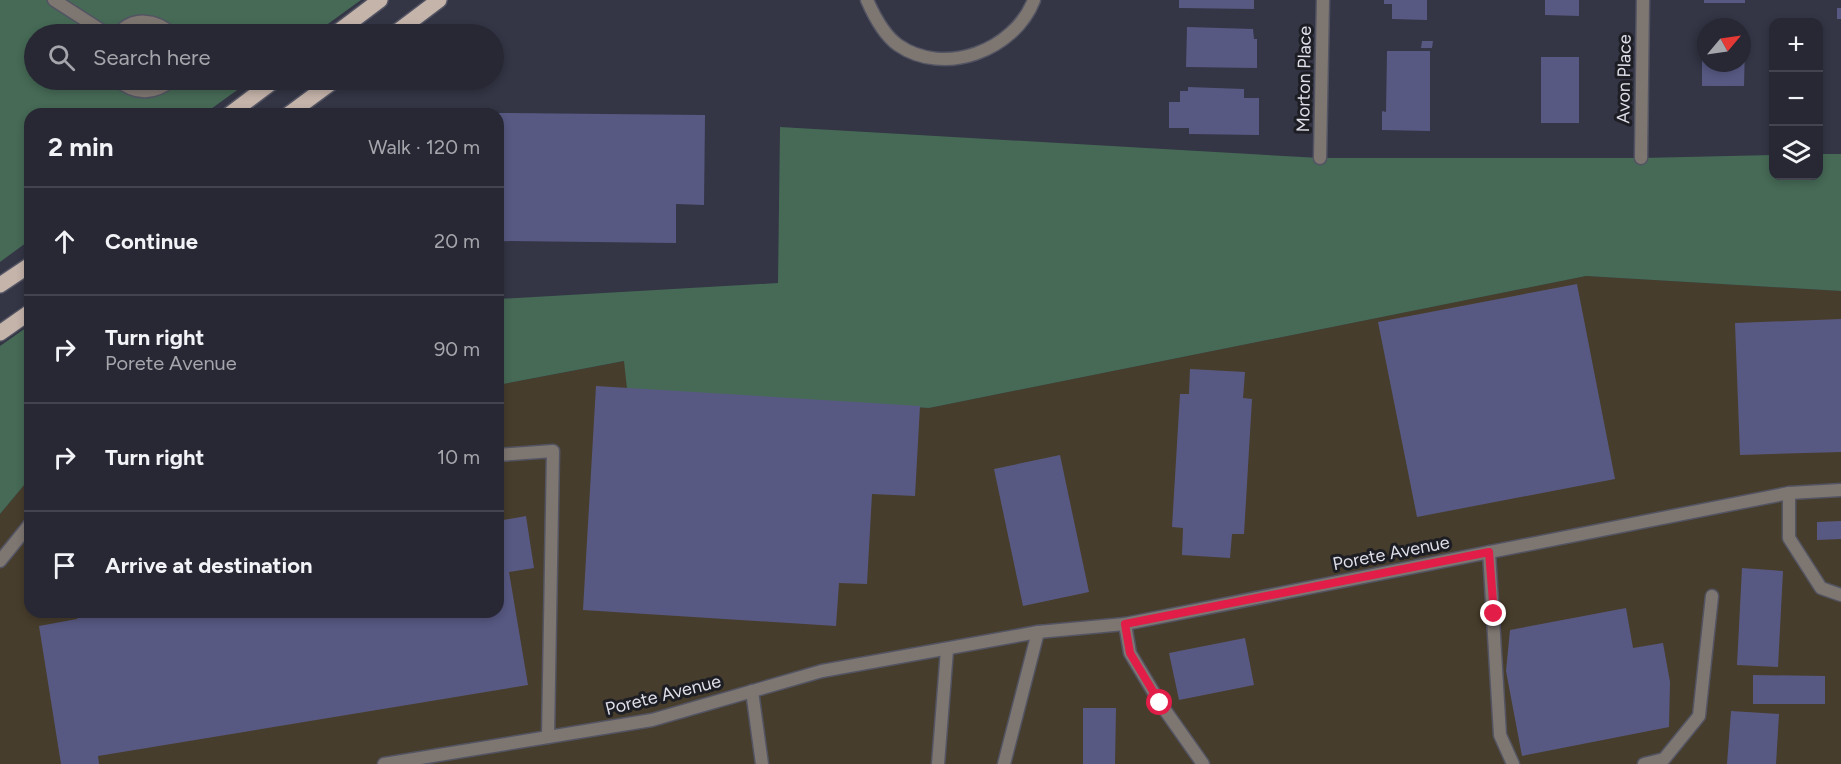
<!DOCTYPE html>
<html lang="en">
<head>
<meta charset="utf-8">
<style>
  body { margin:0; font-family:Figtree,sans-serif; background:#2f303c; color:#f1f3f6 }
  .controls { position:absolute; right:18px; top:18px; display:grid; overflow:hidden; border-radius:12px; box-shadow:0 3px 9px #0003 }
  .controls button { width:54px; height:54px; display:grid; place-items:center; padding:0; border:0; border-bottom:2px solid #43444f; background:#272834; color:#f1f3f6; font:30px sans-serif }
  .compass { position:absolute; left:1697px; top:18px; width:54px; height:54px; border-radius:50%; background:#272834; box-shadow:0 3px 9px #0003; rotate:61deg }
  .stop { position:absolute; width:18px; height:18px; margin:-14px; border:4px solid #e11d48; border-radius:50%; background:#fff }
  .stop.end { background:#e11d48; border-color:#fff; box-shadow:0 2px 6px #0008 }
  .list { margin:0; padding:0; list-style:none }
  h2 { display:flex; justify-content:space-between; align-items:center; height:78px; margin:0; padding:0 24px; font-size:26px }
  h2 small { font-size:20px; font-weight:400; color:#a4a6ac }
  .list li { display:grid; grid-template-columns:39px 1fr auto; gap:18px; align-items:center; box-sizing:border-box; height:108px; padding:0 24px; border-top:2px solid #43444f }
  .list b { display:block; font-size:22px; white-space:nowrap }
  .list p { margin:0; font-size:20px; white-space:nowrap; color:#a4a6ac }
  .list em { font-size:20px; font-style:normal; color:#a4a6ac }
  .icon { flex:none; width:33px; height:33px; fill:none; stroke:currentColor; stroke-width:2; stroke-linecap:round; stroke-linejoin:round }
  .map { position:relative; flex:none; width:1841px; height:764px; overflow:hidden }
  .search { position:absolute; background:#272834; box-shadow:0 3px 9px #0003; left:24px; top:24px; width:480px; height:66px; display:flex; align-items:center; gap:15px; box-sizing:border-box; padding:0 21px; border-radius:33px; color:#a4a6ac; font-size:22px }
  .panel { position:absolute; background:#272834; box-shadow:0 3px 9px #0003; left:24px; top:108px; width:480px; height:510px; border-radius:18px }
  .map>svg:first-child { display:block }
  .industrial { fill:#473d2c }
  .green { fill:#466a56 }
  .building { fill:#585983 }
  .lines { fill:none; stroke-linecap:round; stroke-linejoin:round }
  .lane-casing { stroke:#535463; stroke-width:15 }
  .street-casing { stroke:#535463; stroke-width:15 }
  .primary-casing { stroke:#535463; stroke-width:18 }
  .lane { stroke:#7e7671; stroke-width:12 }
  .street { stroke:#7e7671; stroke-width:12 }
  .primary { stroke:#c5b4aa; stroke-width:15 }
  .route { stroke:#e11d48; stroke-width:8 }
  .labels { text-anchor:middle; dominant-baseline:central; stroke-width:6; stroke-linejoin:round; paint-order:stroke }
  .street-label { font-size:18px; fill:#dedfe9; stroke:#1d1d24 }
</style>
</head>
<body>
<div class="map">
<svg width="1841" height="764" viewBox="0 0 1841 764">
  <rect width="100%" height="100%" fill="#343545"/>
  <path class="industrial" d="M1586 276 1841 291V764H0V514L30 478V612H498V385L625 361 627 388 929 408Z"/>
  <g class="green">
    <path d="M0 0H361L314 34H34V80H251L204 114H30V240L0 262Z"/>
    <path d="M780 127 1320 158H1641L1773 155 1774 176H1818L1819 154H1841V291L1586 276 929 408 627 389 624 361 498 385V299L778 283Z"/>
    <path d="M30 325V478L0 514V346Z"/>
  </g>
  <g class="building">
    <path d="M1179 0H1254V9L1179 8Z"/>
    <path d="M1384 0H1427V20L1392 19V4H1384Z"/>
    <path d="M1545 0H1579V16L1545 15Z"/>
    <rect x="1704" y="0" width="41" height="3"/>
    <rect x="1837" y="8" width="4" height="11"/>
    <path d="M1187 27 1253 29 1254 39H1257V68L1186 67Z"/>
    <path d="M1702 30H1706V63H1742V45H1745L1744 86H1702Z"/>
    <path d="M1422 41H1433L1432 48H1421Z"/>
    <path d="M1387 51H1430V131L1382 130V111L1386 112Z"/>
    <rect x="1541" y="57" width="38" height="66"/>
    <path d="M1188 87 1244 89V98H1259V135L1189 134V128H1169V102H1180V91H1188Z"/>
    <path d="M498 113 705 115 704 205 676 204V243L498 241Z"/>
    <path d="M1577 284 1615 479 1417 517 1378 322Z"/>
    <path d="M1841 319V452L1740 455 1735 323Z"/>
    <path d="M1190 369 1245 372 1243 398 1252 399 1244 534H1232L1230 558 1182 555 1183 528 1172 527 1180 394H1189Z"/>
    <path d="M596 386 920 406 915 496 872 494 867 584 839 583 836 626 583 610Z"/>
    <path d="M1060 455 1089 592 1023 606 994 469Z"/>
    <path d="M526 516 534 568 509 572 528 685 98 756 99 764H61L39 626 77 619 83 612H498V521Z"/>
    <path d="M1841 521V539L1817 540V522Z"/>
    <path d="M1742 568 1783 571 1778 667 1737 665Z"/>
    <path d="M1626 608 1633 648 1663 643 1670 682 1669 727 1522 756 1506 671 1510 630Z"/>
    <path d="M1245 638 1254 685 1179 700 1169 653Z"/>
    <path d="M1753 675 1825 676V704H1753Z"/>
    <path d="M1083 708H1116L1115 764H1083Z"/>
    <path d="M1731 711 1779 714 1776 764H1727Z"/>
  </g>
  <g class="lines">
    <defs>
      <g id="lane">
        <path d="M54 0 107 34"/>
        <path d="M867 0C874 16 884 35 898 45 944 77 1014 51 1034 0"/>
        <path d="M118 34C133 16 156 19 172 34"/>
        <path d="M118 80C135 96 155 94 172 80"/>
        <path d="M498 455 553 451 548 737"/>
        <path d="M1789 493V538L1821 588 1841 595"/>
        <path d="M1489 552 1500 735 1513 764"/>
        <path d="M1125 624 1130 653 1160 703 1203 764"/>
        <path d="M752 691 762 764"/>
        <path d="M1004 764 1038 632"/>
        <path d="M1644 764 1664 759 1699 716 1712 596"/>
      </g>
      <g id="street">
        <path d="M1320 158 1323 0"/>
        <path d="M1641 158 1643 0"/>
        <path d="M0 561 30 524"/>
        <path d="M384 764 652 720 822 671 1038 632 1125 624 1789 493 1841 490"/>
        <path d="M938 764 947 650"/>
      </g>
      <g id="primary">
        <path d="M335 34 380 0"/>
        <path d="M394 34 439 0"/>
        <path d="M230 114 275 80"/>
        <path d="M289 114 335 80"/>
        <path d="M0 285 30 265"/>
        <path d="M0 333 30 312"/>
      </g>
    </defs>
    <use href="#lane" class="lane-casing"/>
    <use href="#street" class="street-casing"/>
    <use href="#primary" class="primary-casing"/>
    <use href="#lane" class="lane"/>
    <use href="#street" class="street"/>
    <use href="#primary" class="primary"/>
  </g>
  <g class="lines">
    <path class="route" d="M1160 703 1130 653 1125 624 1489 552 1494 614"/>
  </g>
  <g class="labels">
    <g class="street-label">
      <text transform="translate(1304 79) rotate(-89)">Morton Place</text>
      <text transform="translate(1624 79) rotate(-89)">Avon Place</text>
      <text transform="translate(1391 553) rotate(-11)">Porete Avenue</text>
      <text transform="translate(663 695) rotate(-14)">Porete Avenue</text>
    </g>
  </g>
</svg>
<div class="controls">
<button>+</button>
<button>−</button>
<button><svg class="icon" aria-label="layers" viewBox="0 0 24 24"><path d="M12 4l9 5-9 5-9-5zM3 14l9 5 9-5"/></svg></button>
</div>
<svg class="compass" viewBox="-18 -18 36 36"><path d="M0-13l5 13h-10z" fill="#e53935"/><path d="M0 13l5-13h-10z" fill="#a4a6ac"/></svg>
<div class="stop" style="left:1160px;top:703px"></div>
<div class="stop end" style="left:1494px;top:614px"></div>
<div class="search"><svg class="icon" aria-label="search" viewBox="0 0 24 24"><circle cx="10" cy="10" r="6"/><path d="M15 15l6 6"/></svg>Search here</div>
<section class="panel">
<h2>2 min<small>Walk · 120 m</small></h2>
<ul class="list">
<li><svg class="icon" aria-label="ahead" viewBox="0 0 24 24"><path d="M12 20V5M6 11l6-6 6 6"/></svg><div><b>Continue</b></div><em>20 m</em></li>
<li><svg class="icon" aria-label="right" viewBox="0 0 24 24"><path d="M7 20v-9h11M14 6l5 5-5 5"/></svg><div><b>Turn right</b><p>Porete Avenue</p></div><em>90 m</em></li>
<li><svg class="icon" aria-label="right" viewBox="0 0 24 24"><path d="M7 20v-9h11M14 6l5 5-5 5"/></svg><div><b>Turn right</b></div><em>10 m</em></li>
<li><svg class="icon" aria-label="arrive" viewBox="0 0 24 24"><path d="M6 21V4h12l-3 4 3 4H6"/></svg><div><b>Arrive at destination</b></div></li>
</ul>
</section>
</div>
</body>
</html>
